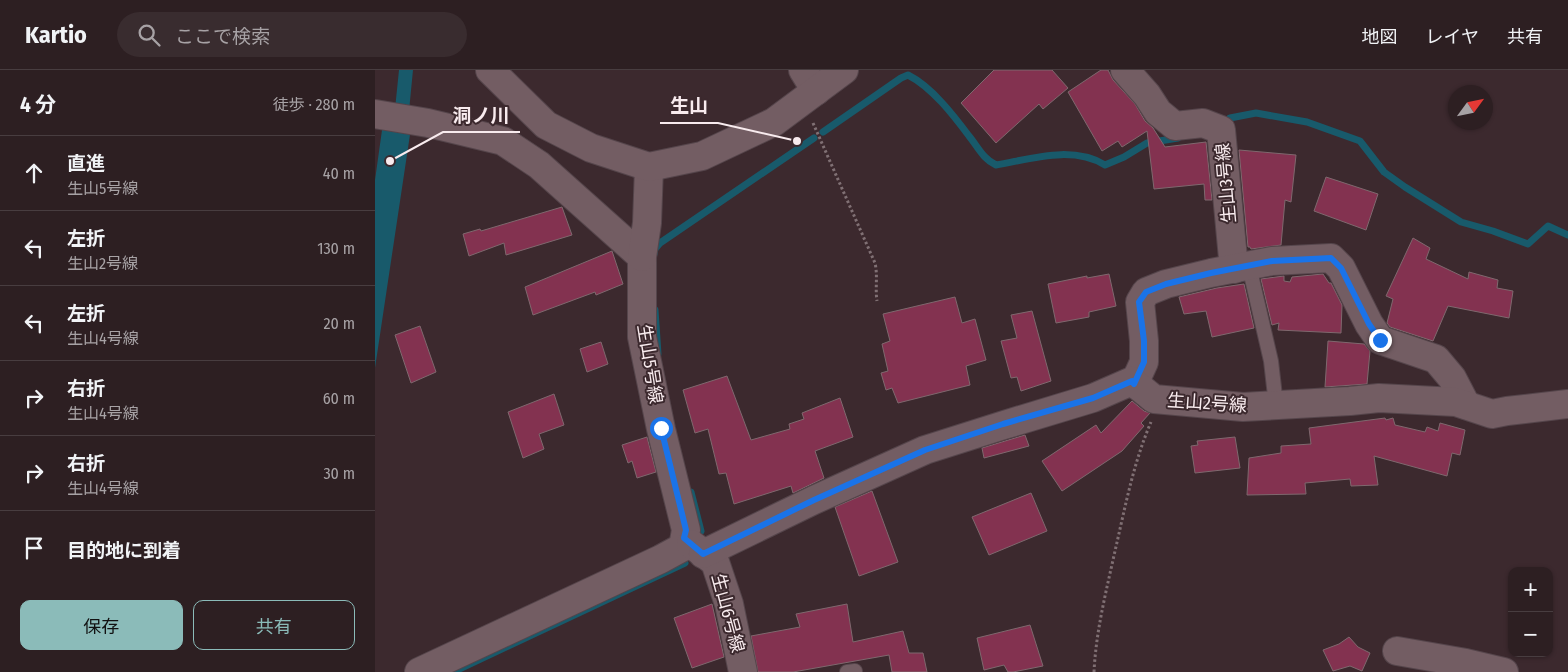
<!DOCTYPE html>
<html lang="ja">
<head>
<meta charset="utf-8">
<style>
  body { margin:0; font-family:"Fira Sans Condensed","Noto Sans JP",sans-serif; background:#392c2f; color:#f1f3f6 }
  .controls { position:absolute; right:15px; bottom:15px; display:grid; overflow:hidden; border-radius:10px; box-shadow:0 1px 4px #0004 }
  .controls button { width:45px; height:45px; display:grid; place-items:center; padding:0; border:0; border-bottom:1px solid #483d40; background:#2d1f22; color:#f1f3f6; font:25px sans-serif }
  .compass { position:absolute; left:1073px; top:15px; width:45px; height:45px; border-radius:50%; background:#2d1f22; box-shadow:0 1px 4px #0004; rotate:57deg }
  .stop { position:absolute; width:15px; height:15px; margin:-11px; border:4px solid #1a73e8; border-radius:50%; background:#fff }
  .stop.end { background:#1a73e8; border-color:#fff; box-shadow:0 1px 5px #0008 }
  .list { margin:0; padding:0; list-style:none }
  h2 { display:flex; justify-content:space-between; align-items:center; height:65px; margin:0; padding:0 20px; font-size:21px }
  h2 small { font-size:16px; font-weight:400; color:#a7a2a5 }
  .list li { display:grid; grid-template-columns:32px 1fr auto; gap:15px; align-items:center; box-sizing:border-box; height:75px; padding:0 20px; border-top:1px solid #483d40 }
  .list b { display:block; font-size:19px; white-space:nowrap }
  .list p { margin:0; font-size:16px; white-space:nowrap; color:#a7a2a5 }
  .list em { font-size:16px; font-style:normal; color:#a7a2a5 }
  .actions { display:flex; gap:10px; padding:15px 20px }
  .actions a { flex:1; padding:11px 0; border:1px solid #8bbbb9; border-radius:10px; text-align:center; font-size:18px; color:#8bbbb9 }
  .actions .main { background:#8bbbb9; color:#111 }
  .icon { flex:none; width:28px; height:28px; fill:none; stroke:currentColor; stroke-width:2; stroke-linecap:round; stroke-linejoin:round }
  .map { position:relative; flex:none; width:1193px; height:602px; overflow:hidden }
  header { display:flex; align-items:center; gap:30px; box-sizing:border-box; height:70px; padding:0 25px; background:#2d1f22; border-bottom:1px solid #483d40 }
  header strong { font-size:24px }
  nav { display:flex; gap:28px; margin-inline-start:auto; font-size:18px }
  .search { width:350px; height:45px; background:#392c2f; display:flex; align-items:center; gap:12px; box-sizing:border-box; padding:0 18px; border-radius:28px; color:#a7a2a5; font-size:19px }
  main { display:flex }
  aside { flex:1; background:#2d1f22 }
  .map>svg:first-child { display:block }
  .water { fill:#185a6b }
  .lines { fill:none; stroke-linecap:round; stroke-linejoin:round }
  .stream { stroke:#185a6b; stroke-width:7 }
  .building { fill:#833250; stroke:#7f686e }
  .service-casing { stroke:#55454b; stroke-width:16 }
  .minor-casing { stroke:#55454b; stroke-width:30 }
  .tertiary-casing { stroke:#55454b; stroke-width:30 }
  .path { stroke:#807074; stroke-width:3; stroke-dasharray:2.5 2.5; stroke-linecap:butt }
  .service { stroke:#735d63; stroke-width:14 }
  .minor { stroke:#735d63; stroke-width:28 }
  .tertiary { stroke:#735d63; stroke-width:28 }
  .route { stroke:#1a73e8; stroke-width:6 }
  .labels { text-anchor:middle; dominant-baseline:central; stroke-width:4; stroke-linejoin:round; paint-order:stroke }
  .street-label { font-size:18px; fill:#f8ebee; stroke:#3c292e }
  .leader { fill:none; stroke:#f8ebee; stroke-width:2 }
  .callout-dot { fill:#f8ebee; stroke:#3c292e; stroke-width:2 }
  .callout-label { font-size:19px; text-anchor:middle; font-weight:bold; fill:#f8ebee; stroke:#3c292e; stroke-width:4; stroke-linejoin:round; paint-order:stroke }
</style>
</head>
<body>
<header>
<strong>Kartio</strong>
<div class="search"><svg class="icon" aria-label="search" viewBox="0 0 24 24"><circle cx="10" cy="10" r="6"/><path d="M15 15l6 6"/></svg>ここで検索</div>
<nav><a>地図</a><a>レイヤ</a><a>共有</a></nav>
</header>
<main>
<aside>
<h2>4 分<small>徒歩 · 280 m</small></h2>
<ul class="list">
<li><svg class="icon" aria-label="ahead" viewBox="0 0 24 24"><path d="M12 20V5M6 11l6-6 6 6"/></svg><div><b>直進</b><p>生山5号線</p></div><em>40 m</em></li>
<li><svg class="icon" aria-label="left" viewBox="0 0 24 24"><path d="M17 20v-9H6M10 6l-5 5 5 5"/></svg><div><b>左折</b><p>生山2号線</p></div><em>130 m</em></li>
<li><svg class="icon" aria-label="left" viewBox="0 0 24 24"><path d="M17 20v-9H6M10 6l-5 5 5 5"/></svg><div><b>左折</b><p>生山4号線</p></div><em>20 m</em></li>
<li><svg class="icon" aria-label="right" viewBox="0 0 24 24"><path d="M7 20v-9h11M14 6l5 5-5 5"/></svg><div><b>右折</b><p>生山4号線</p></div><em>60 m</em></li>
<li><svg class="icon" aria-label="right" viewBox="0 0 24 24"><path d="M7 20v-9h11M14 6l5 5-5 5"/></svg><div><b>右折</b><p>生山4号線</p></div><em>30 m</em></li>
<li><svg class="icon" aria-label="arrive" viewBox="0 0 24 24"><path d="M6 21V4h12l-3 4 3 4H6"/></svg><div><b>目的地に到着</b></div></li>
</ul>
<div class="actions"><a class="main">保存</a><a>共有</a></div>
</aside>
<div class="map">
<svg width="1193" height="602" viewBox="0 0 1193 602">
  <rect width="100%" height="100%" fill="#3c292e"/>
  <path class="water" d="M24 0H38L34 41 36 58 0 298V110L8 53 20 39Z"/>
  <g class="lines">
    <g class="stream">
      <path d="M855 48 881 43 932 52 985 71 1009 102 1030 117 1086 152 1118 161 1153 174 1173 156 1193 165"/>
      <path d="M448 62 526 8 533 5C557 17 579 46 594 66 603 77 608 89 621 95 656 89 697 75 730 95L749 87 772 73 803 68"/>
      <path d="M279 184 280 179 285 173 439 68"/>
      <path d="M280 240 283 284"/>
      <path d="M316 422 326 461"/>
      <path d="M78 602 310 493"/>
    </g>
  </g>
  <g class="building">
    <path d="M619 0H677L693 18 668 39 664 34 621 73 586 33Z"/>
    <path d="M726 0H733L738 10 760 34 770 51 778 58 790 77 831 72 837 130H830L829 114 779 119 772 61 747 77 743 71 727 81 693 22Z"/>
    <path d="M864 80 921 85 916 132 910 130 906 175 876 179 875 177H873Z"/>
    <path d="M951 107 1003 124 991 160 939 141Z"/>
    <path d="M187 137 197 165 131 185 129 173 94 186 88 164 105 159 106 161Z"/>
    <path d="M1038 168 1055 178 1051 189 1093 209 1094 202 1123 210 1122 218 1138 221 1134 248 1073 236 1058 271 1015 257 1012 253 1018 229 1011 226Z"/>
    <path d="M237 181 248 214 221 225 220 222 158 245 150 217Z"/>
    <path d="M734 204 741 236 714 242V247L681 253 673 214 712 206V208Z"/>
    <path d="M948 204 954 213H956L967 235 966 263 903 260 904 253 897 255 886 209 909 206V211L915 212 917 207Z"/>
    <path d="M869 214 879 258 837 267 831 241 809 244 804 227 842 218Z"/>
    <path d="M580 227 587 253 600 249 611 290 591 296 595 315 523 333 517 318 511 320 506 303 513 301 507 274 515 271 508 244Z"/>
    <path d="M657 241 676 311 646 321 642 307 636 308 626 271 642 268 636 245Z"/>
    <path d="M45 256 61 302 36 313 20 265Z"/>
    <path d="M953 271 989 274 995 281 992 314 950 317Z"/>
    <path d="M226 272 233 294 212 302 205 279Z"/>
    <path d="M352 306 376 370 415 359 414 354 429 349 427 343 465 328 478 367 440 381 449 408 418 423 416 416 359 434 351 403 344 404 333 359 320 363 308 320Z"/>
    <path d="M179 324 189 355 164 364 169 379 148 388 133 342Z"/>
    <path d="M757 331 769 341 775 343 766 353 769 356 747 381 687 421 667 391 721 355 726 363Z"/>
    <path d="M1010 348 1011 350 1018 348 1020 355 1050 362 1052 357 1063 361 1065 353 1090 360 1085 385 1077 383 1072 406 999 386 1003 415 976 416 975 409 930 413 931 424 872 425 874 388 906 383V376L936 374 934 358Z"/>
    <path d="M650 365 654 376 609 388 607 378Z"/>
    <path d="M272 367 281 402 262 408 257 391 253 393 247 375Z"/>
    <path d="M860 367 865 398 820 403 816 376 823 375 822 371Z"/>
    <path d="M497 421 523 492 484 506 460 437Z"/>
    <path d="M656 423 672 461 614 485 597 447Z"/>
    <path d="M337 534 349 587 317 598 299 548Z"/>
    <path d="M472 534 478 572 528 561 534 583H548L552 602H517L514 585 418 602H383L376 566 425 557 421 544Z"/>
    <path d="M655 555 668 596 638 602H633L629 595 609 600 602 568Z"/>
    <path d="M974 567 983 577 995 583 987 601 975 596 958 601 948 580 964 574Z"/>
  </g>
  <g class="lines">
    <defs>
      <g id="service">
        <path d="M874 196 896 291 901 335"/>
        <path d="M472 602 480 601"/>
      </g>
      <g id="minor">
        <path d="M428 0 441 21"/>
        <path d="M750 0 772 25 783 42 800 56 828 53 846 60 859 199"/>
        <path d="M0 44 53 53 128 71 164 95 267 187V267L286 359 311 460 308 477 286 489 44 602"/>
        <path d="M267 187 272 153 274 97"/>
        <path d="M759 314 769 292V271L765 232 771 222 791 214 836 203 897 191 956 188 966 198 994 254 1005 270 1061 289 1077 308 1091 335"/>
        <path d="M316 474 340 492 354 534 368 602"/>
        <path d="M328 484 439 430 550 380 629 355 718 328 757 311 779 329 868 337 975 331 1004 328 1081 332 1117 344 1132 341 1193 334"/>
        <path d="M1022 581 1091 593 1129 602"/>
      </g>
      <path id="tertiary" d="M115 0 171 55 216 78 274 97 327 86 399 52 469 0"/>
    </defs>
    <use href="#service" class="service-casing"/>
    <use href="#minor" class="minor-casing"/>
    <use href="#tertiary" class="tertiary-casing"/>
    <g class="path">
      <path d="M438 53 500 193C503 206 500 218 502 231"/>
      <path d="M719 602C721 561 731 522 740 481 750 438 758 394 776 352"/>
    </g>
    <use href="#service" class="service"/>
    <use href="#minor" class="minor"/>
    <use href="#tertiary" class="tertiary"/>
  </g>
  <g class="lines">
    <path class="route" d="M286 358 311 460 309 468 328 484 439 430 550 380 628 354 718 328 757 311 759 314 769 292V271L764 232 771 222 791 214 836 203 897 191 956 188 966 198 994 254 1005 270"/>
  </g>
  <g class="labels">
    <g class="street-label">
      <text transform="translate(851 113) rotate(-95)">生山3号線</text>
      <text transform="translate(275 294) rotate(81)">生山5号線</text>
      <text transform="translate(832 333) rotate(4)">生山2号線</text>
      <text transform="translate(353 543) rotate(75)">生山6号線</text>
    </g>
  </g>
  <path class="leader" d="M422 71L343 53H285M15 91L68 62H145"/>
  <g class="callout-dot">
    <circle cx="422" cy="71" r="5"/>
    <circle cx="15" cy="91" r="5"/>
  </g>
  <g class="callout-label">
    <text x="314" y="42">生山</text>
    <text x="106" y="52">洞ノ川</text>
  </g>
</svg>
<div class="controls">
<button>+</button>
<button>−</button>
</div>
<svg class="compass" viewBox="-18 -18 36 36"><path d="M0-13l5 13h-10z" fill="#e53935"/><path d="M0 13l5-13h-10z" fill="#a7a2a5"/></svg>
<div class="stop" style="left:286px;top:358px"></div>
<div class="stop end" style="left:1005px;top:270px"></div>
</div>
</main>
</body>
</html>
